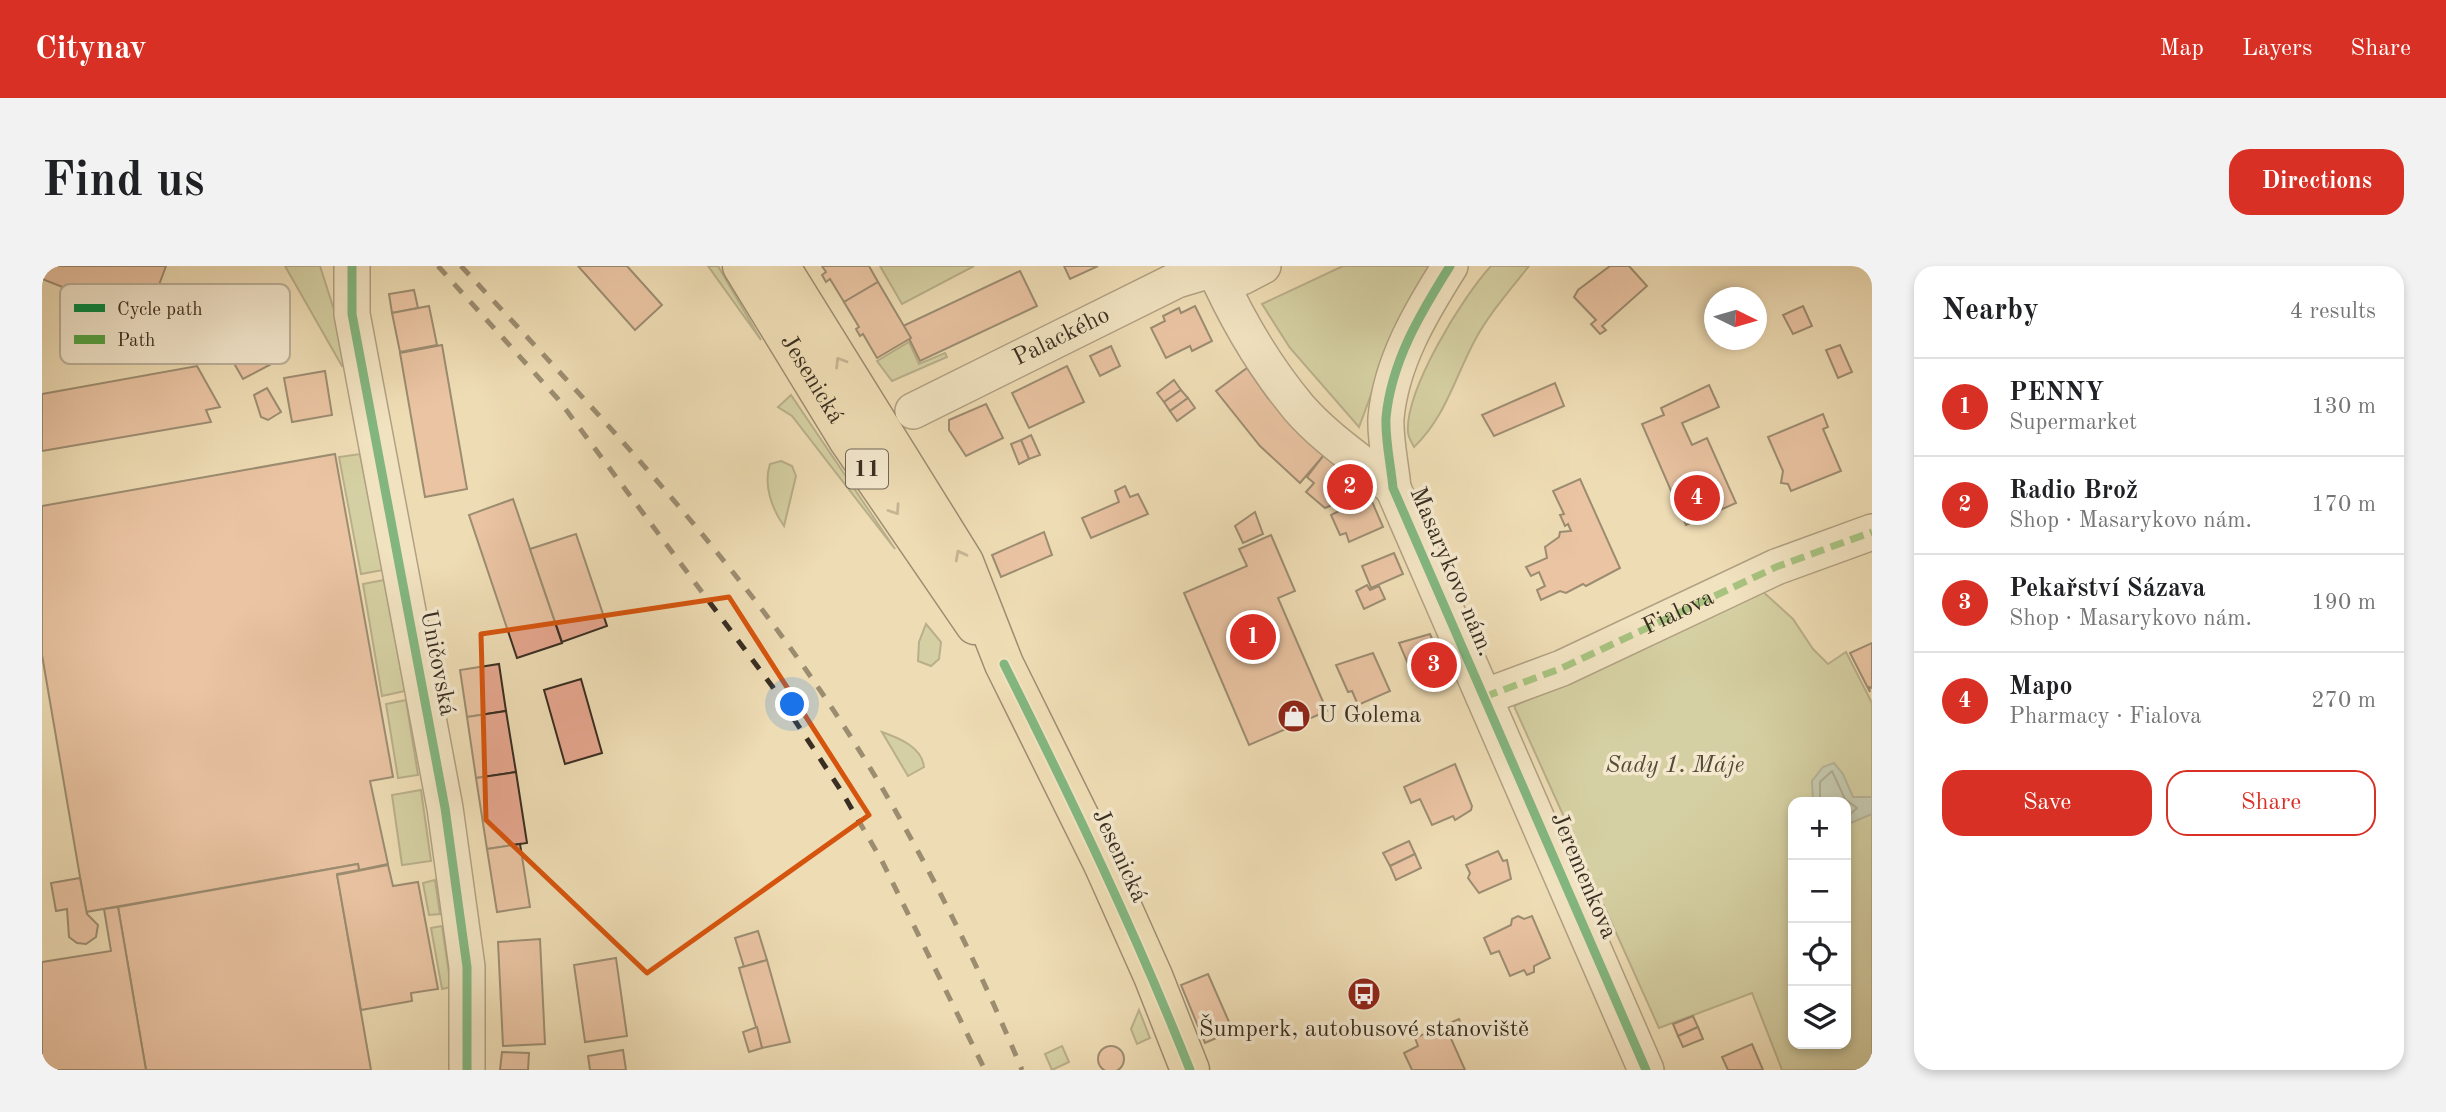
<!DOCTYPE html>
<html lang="en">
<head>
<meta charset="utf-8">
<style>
  body { margin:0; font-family:"Old Standard TT",serif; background:#f2f2f2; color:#202124 }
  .controls { position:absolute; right:21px; bottom:21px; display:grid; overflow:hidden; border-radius:14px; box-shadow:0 4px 10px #0003 }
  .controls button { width:63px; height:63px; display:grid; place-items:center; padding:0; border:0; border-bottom:2px solid #e0e0e0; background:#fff; color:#202124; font:35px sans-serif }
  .compass { position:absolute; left:1662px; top:21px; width:63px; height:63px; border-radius:50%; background:#fff; box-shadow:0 4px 10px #0003; rotate:95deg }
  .you { position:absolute; left:751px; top:439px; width:24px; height:24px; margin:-18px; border:5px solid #fff; border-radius:50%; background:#1a73e8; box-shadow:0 0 0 10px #1a73e833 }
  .badge { display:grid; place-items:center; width:46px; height:46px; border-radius:50%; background:#d93025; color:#fff; font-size:23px; font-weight:700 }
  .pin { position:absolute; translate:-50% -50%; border:4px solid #fff; box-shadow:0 2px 7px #0006 }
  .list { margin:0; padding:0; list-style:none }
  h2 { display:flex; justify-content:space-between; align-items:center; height:91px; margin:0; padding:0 28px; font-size:30px }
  h2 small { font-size:23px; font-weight:400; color:#757577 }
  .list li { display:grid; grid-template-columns:46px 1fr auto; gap:21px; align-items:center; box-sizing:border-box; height:98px; padding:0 28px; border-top:2px solid #e0e0e0 }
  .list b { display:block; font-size:26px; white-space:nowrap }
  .list p { margin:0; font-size:23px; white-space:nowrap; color:#757577 }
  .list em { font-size:23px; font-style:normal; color:#757577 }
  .actions { display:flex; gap:14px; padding:21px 28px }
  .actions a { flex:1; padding:16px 0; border:2px solid #d93025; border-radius:21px; text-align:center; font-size:24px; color:#d93025 }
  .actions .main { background:#d93025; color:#fff }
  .icon { flex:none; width:38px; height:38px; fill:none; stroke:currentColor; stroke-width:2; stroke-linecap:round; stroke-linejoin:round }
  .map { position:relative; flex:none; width:1830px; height:804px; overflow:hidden; border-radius:21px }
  header { display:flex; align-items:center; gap:42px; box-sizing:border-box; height:98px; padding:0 35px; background:#d93025; color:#fff }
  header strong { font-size:33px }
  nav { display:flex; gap:38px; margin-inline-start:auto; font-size:24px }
  .intro { display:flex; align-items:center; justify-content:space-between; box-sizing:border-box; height:168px; padding:0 42px }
  h1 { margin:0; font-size:49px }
  .button { padding:18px 32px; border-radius:21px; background:#d93025; color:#fff; font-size:24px; font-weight:700 }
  main { display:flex; gap:42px; padding:0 42px }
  aside { flex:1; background:#fff; border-radius:21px; box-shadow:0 4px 10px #0003 }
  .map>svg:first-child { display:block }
  .green { fill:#b6c18f; stroke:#787858; stroke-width:2; fill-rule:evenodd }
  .water { fill:#9abbb2; stroke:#738378; stroke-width:2 }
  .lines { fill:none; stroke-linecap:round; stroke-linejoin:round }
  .shore { stroke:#6a746a; stroke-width:2 }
  .building { fill:#e5a68e; stroke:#392e21; stroke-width:2 }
  .minor-casing { stroke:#665a46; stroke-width:38 }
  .major-casing { stroke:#392e21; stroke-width:41 }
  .minor { stroke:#f4e8ce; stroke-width:35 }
  .major { stroke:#eedcb4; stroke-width:38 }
  .rail { stroke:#392e21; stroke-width:5; stroke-dasharray:12 12; stroke-linecap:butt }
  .quiet { stroke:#53a441; stroke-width:7; stroke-dasharray:14 7; stroke-linecap:butt }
  .cycleway-casing { stroke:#f4e8ce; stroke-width:13 }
  .cycleway { stroke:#00873e; stroke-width:9 }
  .oneway { stroke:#94856a }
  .marked { fill:none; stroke:#d6550e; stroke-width:5; stroke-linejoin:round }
  .labels { text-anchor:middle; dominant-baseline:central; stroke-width:7; stroke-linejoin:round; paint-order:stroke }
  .shield { fill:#f4e8ce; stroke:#716655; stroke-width:2 }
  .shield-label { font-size:23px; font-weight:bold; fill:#392e21 }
  .street-label { font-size:24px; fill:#392e21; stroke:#f4e8ce }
  .poi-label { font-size:24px; fill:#392e21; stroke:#f4e8ce; text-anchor:start }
  .park-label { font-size:24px; font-style:italic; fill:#524b37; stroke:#f4e8ce }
  .key { fill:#f4e8ce; stroke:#bcb09a; stroke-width:2 }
  .key-label { font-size:19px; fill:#392e21 }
</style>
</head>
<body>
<header>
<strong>Citynav</strong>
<nav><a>Map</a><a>Layers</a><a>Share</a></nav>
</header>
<div class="intro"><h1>Find us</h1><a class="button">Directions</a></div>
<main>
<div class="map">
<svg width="1830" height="804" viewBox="0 0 1830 804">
  <rect width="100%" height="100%" fill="#eedcb4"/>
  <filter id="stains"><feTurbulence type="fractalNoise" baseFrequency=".00286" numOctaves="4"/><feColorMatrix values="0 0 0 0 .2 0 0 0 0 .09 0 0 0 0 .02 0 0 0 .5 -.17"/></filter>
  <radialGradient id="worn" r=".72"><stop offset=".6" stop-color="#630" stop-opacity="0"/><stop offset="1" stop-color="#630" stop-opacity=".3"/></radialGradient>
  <g class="green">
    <path d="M243 0H278L309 97 300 100Z"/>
    <path d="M666 0H676L719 74Z"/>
    <path d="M838 0H932L860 38Z"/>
    <path d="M1301 0H1394L1352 67 1317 161 1248 82 1220 38Z"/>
    <path d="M1449 0H1487C1468 24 1447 48 1433 74 1413 111 1403 152 1372 181 1370 177 1366 171 1366 166 1363 124 1421 30 1449 0Z"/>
    <path d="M867 76 877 98 903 87 905 91 850 115 835 95Z"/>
    <path d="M749 129 853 283 750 150 736 141Z"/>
    <path d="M318 188 341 304 319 308 297 191Z"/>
    <path d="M739 195 750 200 754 210 742 260C730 243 721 219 728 198Z"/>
    <path d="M342 314 363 425 340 430 321 318Z"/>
    <path d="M1719 324 1751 353 1771 383 1786 398 1804 386 1830 437V804H1740L1710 727 1617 762 1472 440ZM1751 536H1804V778H1751Z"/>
    <path d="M884 358 899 376 897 393 889 400 876 395 877 376Z"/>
    <path d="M364 434 376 509 356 512 344 438Z"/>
    <path d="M840 466C857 472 880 481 882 501L866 510Z"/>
    <path d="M379 524 389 595 360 599 350 529Z"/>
    <path d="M393 614 398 648 387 649 381 617Z"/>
    <path d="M400 660 409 721 400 723 389 662Z"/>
    <path d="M1097 744 1108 772 1095 778 1089 763Z"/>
    <path d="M1020 780 1027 796 1010 804 1003 788Z"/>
  </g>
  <path class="water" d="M1792 497 1801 508 1811 531H1830V548L1804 559V536H1771L1770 515 1781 501Z"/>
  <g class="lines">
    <path class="shore" d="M1778 536V516L1790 505 1803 533 1815 542 1804 552"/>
  </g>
  <g class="building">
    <path d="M0 0H124L104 54 0 13Z"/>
    <path d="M536 0H585L620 39 593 64Z"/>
    <path d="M780 0H827L836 16 802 36 788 13 784 16 780 9 784 6Z"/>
    <path d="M1022 0H1056L1028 13Z"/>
    <path d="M1568 0H1587L1605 20 1560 60 1564 64 1558 68 1549 58 1554 54 1532 31 1536 24Z"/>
    <path d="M978 5 995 40 878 95 861 60Z"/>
    <path d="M836 16 869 72 835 92 821 68 818 70 814 63 817 61 802 36Z"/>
    <path d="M372 24 376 42 350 47 347 28Z"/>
    <path d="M387 40 395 79 358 86 350 47Z"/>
    <path d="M1153 40 1170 75 1150 85 1148 80 1124 92 1109 62 1123 55 1121 50 1137 42 1139 47Z"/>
    <path d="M1761 40 1770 60 1751 68 1741 49Z"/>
    <path d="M209 46 241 88 239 93 201 113 174 66Z"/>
    <path d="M400 79 425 223 383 231 358 87Z"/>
    <path d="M1798 79 1810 106 1796 112 1784 84Z"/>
    <path d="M1069 80 1078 100 1058 110 1048 90Z"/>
    <path d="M155 100 178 141 164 144 169 156 0 185V128Z"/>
    <path d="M1025 100 1042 136 987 162 970 127Z"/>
    <path d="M1205 102 1226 132 1282 189 1258 217 1218 180 1174 125Z"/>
    <path d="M283 105 290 149 250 156 242 112Z"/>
    <path d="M1132 114 1139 124 1122 136 1115 127Z"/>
    <path d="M1513 117 1522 140 1452 170 1440 149Z"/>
    <path d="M1667 119 1677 141 1640 157 1650 179 1665 172 1694 237 1644 259 1600 158 1622 149 1619 142Z"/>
    <path d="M225 122 239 146 226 154 219 151 212 129Z"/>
    <path d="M1139 124 1146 132 1128 145 1122 136Z"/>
    <path d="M1146 132 1153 142 1135 155 1128 145Z"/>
    <path d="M944 138 961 172 924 190 907 164V154Z"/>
    <path d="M1781 148 1786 161 1781 163 1799 205 1749 225 1746 218 1739 217 1741 205 1726 171Z"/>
    <path d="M989 169 998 189 987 193 979 174Z"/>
    <path d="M979 174 987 193 977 198 969 178Z"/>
    <path d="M293 188 351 511 328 515 346 598 317 604 316 598 44 646 0 389V240Z"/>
    <path d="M1282 189 1325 224 1283 242 1264 226 1272 217 1265 211Z"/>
    <path d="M1538 213 1578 302 1544 320 1541 318 1524 327 1518 325 1499 334 1495 324 1503 320 1497 306 1489 310 1484 301 1505 292 1503 281 1517 271 1518 266 1529 265 1526 258 1523 260 1518 249 1522 248 1511 225Z"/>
    <path d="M1083 220 1088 231 1096 228 1106 248 1049 272 1040 252 1077 236 1073 225Z"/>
    <path d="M1325 224 1341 261 1307 276 1304 267 1298 269 1289 249 1297 245 1293 238Z"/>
    <path d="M471 233 520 377 475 392 427 249Z"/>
    <path d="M1213 246 1221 268 1201 277 1193 260Z"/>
    <path d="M1002 266 1010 289 959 311 950 289Z"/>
    <path d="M534 268 565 360 520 376 488 283Z"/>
    <path d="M1229 269 1253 325 1236 332 1285 445 1207 479 1142 327 1205 300 1197 283Z"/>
    <path d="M1352 287 1361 308 1329 322 1320 300Z"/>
    <path d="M1325 319 1328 324 1337 320 1343 333 1322 343 1314 325Z"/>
    <path d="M1388 368 1402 402 1373 414 1357 377Z"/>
    <path d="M1830 377V422L1827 421 1828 426 1808 387Z"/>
    <path d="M1331 387 1348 425 1316 439 1310 425 1306 426 1294 399Z"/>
    <path d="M457 398 464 445 425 451 418 404Z"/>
    <path d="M539 413 560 487 523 498 502 424Z"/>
    <path d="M464 445 474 506 434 512 425 451Z"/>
    <path d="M1413 498 1430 540 1429 544 1413 554 1411 550 1390 559 1378 533 1369 537 1362 521Z"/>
    <path d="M474 506 485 577 445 583 434 512Z"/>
    <path d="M1367 575 1373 588 1348 600 1341 587Z"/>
    <path d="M478 578 488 641 455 646 445 583Z"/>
    <path d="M1456 585 1461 595 1465 594 1469 613 1437 627 1426 612 1428 607 1424 599Z"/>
    <path d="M1373 588 1379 602 1354 614 1348 600Z"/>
    <path d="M316 598 317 604 295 608 329 804H104L76 641Z"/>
    <path d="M346 599 351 620 376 616 396 723 369 727 370 735 319 744 295 609Z"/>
    <path d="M38 612 45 648 56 659 54 671 44 678 35 677 27 671 25 643 14 645 9 617Z"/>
    <path d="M76 641 104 804H0V696L69 685 62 643Z"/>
    <path d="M1476 650 1482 653 1490 650 1508 692 1492 700V706L1485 709 1482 704 1468 710 1457 685 1449 688 1442 672 1469 659 1470 653Z"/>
    <path d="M716 665 725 694 702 701 693 672Z"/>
    <path d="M498 673 503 778 461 780 456 676Z"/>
    <path d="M574 692 585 770 543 776 532 699Z"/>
    <path d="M725 694 748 776 720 782 697 702Z"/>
    <path d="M1166 708 1191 765 1163 777 1139 719Z"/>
    <path d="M1651 750 1656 761 1636 770 1631 758Z"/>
    <path d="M1417 753 1422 765 1408 770 1403 759Z"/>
    <path d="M1403 759 1423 804H1370L1362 787 1376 780 1373 772Z"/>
    <path d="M715 761 720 782 707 786 701 766Z"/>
    <path d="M1656 761 1661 773 1641 781 1636 770Z"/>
    <path d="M1710 778 1721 804H1686L1680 791Z"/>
    <circle cx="1069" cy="793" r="13"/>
    <path d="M581 784 584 804H548L546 790Z"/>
    <path d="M460 786 487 787 486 804H458Z"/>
  </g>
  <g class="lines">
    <defs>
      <g id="minor">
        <path d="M310 0V48L403 542 425 701V804"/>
        <path d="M1171 0C1193 50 1222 100 1257 142 1284 173 1320 196 1351 222"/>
        <path d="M1408 0C1379 46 1349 96 1344 152 1343 174 1349 200 1351 222L1604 804"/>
        <path d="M1172 3 1200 11 1221 0"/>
        <path id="s1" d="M871 145 1135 14 1172 3"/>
        <path id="s2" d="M1442 431 1520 402 1734 301 1830 266"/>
      </g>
      <g id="major">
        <path id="s3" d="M700 0 807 175 933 359"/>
        <path d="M738 0 922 296 962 398 1061 598 1111 710 1148 804"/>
      </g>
    </defs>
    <use href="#minor" class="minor-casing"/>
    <use href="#major" class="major-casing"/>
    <use href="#minor" class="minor"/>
    <use href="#major" class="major"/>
    <g class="rail">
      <path d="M396 0 516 133 730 420 800 526 840 595 943 804"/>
      <path d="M419 0C537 127 657 253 757 394 847 520 921 662 980 804"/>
    </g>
    <path class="quiet" d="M1442 431 1520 402 1734 301 1830 266"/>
    <defs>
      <g id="cycleway">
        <path d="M310 0V48L403 542 425 701V804"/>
        <path d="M1408 0C1379 46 1349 96 1344 152 1343 174 1349 200 1351 222L1604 804"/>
        <path d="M962 398C1029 532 1093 665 1148 804"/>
      </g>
    </defs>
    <use href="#cycleway" class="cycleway-casing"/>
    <use href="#cycleway" class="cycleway"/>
  </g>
  <defs><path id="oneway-chevron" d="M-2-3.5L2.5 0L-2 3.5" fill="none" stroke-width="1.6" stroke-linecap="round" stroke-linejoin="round" transform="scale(1.75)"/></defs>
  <g class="oneway">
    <use href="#oneway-chevron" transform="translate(798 96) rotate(-122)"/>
    <use href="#oneway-chevron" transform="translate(853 244) rotate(56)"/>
    <use href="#oneway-chevron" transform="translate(918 289) rotate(-118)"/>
  </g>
  <path d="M0 0H1830V804H0ZM687 331 827 549 605 707 444 554 439 368Z" fill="#eedcb4" fill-opacity=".55" fill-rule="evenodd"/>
  <path class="marked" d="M687 331 827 549 605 707 444 554 439 368Z"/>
  <defs>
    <symbol id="shop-disc" viewBox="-11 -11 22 22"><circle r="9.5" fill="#8f2418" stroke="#f4e8ce"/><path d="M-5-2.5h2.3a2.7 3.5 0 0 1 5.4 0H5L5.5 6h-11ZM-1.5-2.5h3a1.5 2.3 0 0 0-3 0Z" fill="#fff"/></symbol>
    <symbol id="bus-disc" viewBox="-11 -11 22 22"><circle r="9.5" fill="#8f2418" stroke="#f4e8ce"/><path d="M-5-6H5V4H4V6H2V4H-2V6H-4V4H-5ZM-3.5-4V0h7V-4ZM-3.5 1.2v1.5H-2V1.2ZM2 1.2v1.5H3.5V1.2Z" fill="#fff"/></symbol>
  </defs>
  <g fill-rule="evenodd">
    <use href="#shop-disc" x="1233" y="431" width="38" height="38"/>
    <use href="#bus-disc" x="1303" y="709" width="38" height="38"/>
  </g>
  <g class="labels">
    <rect class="shield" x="804" y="183.5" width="42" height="39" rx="5"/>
    <g class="shield-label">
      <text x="825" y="203">11</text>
    </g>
    <g class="street-label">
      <text stroke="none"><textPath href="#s1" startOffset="166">Palackého</textPath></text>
      <text stroke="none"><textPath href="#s3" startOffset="133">Jesenická</textPath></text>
      <text transform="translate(1409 306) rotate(67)">Masarykovo nám.</text>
      <text stroke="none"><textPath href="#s2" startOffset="212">Fialova</textPath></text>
      <text transform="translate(395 397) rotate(79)">Uničovská</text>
      <text transform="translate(1077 590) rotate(65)">Jesenická</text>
      <text transform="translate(1541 610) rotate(67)">Jeremenkova</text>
    </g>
    <g class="poi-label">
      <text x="1276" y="450">U Golema</text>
      <text x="1322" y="764" text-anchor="middle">Šumperk, autobusové stanoviště</text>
    </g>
    <g class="park-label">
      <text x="1633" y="500">Sady 1. Máje</text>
    </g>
  </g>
  <rect x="18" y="18" width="230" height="80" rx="10" class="key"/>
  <rect x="32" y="38" width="31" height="8" fill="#00873e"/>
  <rect x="32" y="69" width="31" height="9" fill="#53a441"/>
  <g class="key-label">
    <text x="75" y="49">Cycle path</text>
    <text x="75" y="80">Path</text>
  </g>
  <rect width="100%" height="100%" filter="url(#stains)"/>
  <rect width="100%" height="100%" fill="url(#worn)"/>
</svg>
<div class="controls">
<button>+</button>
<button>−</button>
<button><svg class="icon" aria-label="locate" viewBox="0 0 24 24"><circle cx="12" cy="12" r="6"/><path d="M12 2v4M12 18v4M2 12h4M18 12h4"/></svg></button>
<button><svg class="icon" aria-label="layers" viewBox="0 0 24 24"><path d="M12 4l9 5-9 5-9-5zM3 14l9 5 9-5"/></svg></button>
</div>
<svg class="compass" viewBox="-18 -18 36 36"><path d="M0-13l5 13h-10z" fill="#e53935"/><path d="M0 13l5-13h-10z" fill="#757577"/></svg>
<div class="you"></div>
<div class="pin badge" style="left:1211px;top:371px">1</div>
<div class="pin badge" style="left:1308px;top:221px">2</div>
<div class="pin badge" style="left:1392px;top:399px">3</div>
<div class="pin badge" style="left:1655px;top:232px">4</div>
</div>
<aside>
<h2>Nearby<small>4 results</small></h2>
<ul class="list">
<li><span class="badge">1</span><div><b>PENNY</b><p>Supermarket</p></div><em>130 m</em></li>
<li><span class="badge">2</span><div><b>Radio Brož</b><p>Shop · Masarykovo nám.</p></div><em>170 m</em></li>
<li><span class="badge">3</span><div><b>Pekařství Sázava</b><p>Shop · Masarykovo nám.</p></div><em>190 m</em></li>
<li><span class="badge">4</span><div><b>Mapo</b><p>Pharmacy · Fialova</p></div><em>270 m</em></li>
</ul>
<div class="actions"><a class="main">Save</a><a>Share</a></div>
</aside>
</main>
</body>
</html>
